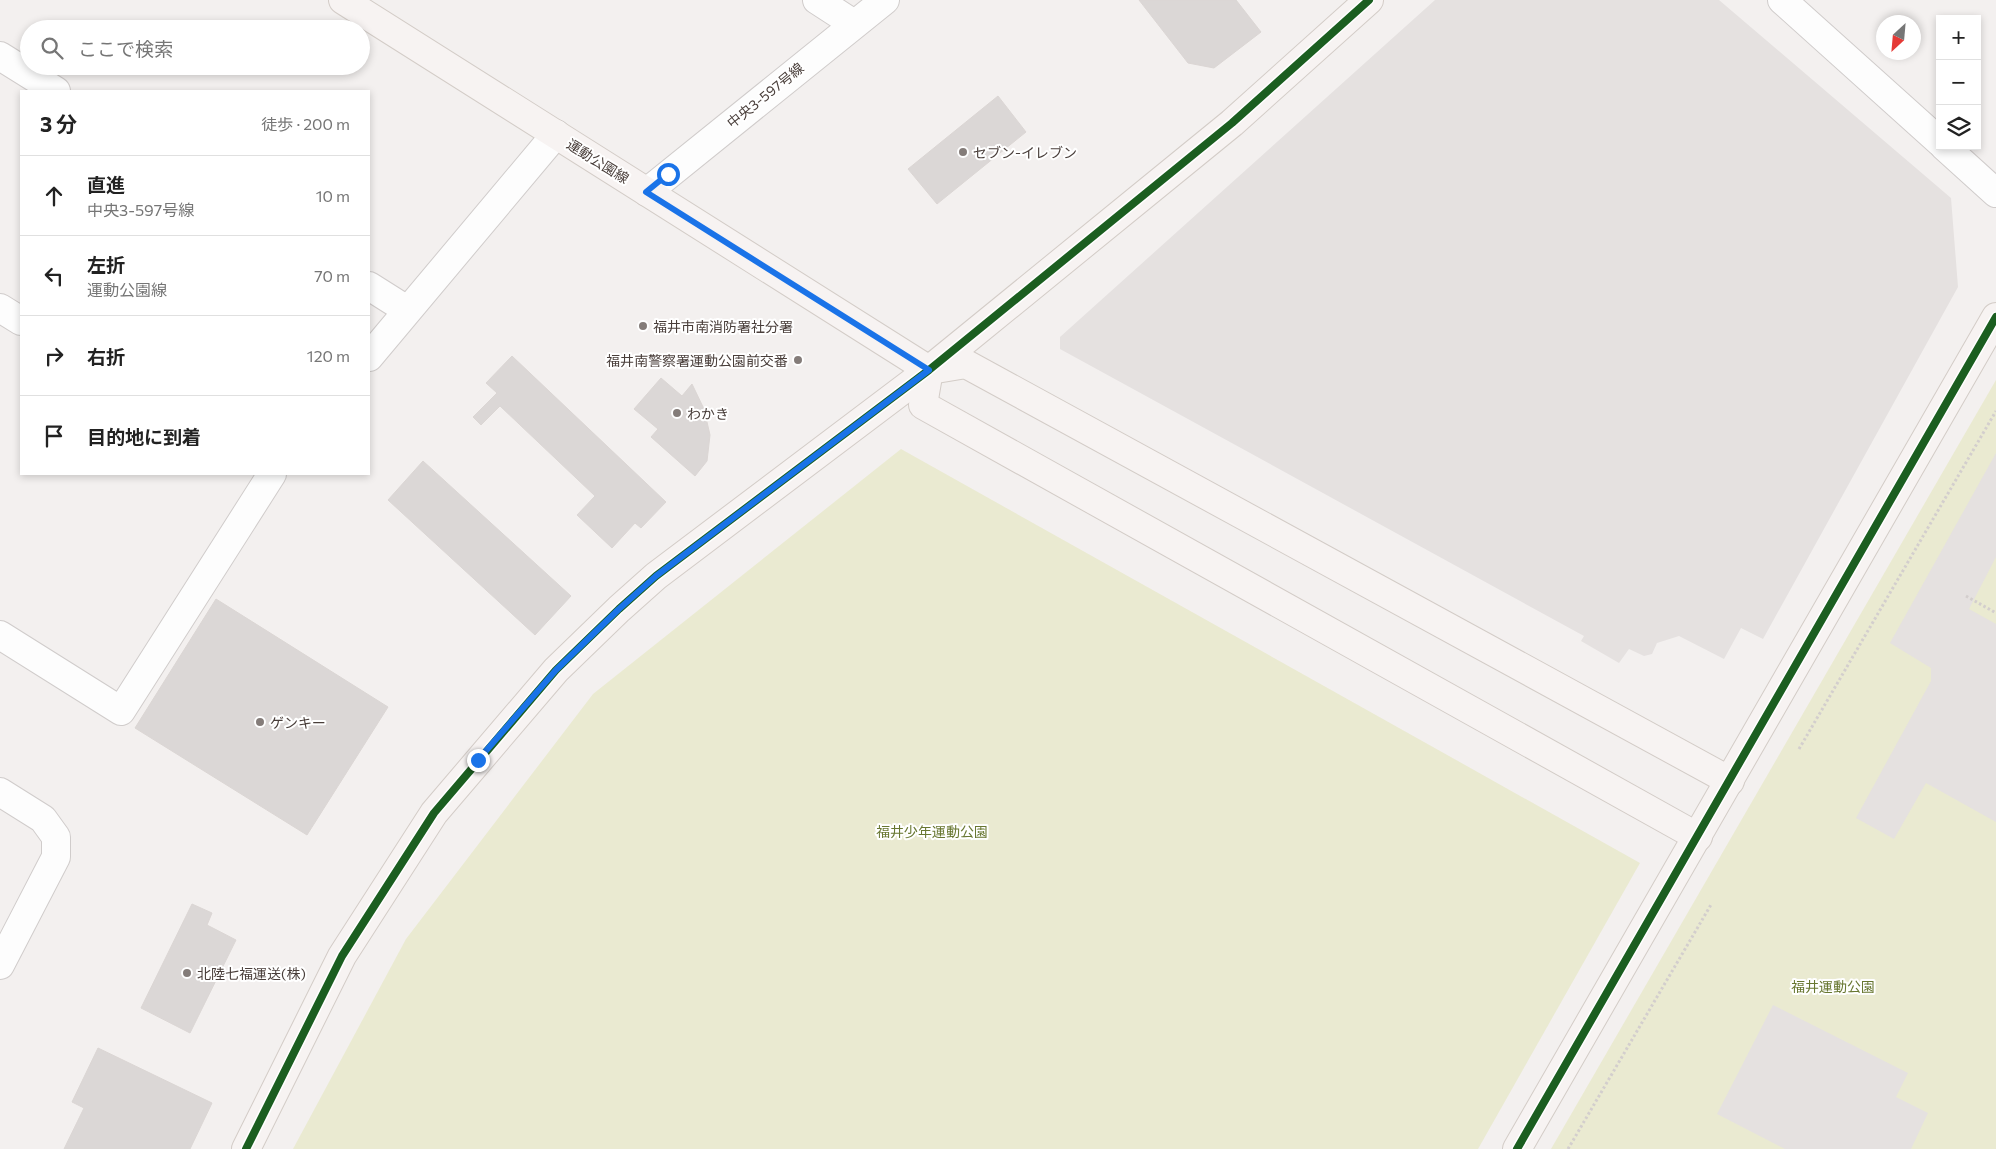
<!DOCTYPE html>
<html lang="ja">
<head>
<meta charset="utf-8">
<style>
  body { margin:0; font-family:Commissioner,"Noto Sans JP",sans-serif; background:#f2f2f2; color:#222 }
  .controls { position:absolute; right:15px; top:15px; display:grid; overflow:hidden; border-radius:0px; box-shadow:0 2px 8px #0003 }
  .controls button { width:45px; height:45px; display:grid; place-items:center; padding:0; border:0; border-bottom:1px solid #e0e0e0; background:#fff; color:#222; font:25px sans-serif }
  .compass { position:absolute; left:1876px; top:15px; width:45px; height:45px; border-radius:50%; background:#fff; box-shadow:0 2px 8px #0003; rotate:206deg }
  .stop { position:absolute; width:15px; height:15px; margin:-11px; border:4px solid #1a73e8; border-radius:50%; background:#fff }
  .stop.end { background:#1a73e8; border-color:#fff; box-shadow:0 1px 5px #0008 }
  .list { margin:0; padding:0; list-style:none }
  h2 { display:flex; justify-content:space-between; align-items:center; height:65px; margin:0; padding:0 20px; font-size:21px }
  h2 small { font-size:16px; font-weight:400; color:#767676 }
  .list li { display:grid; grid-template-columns:32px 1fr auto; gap:15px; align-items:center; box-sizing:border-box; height:80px; padding:0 20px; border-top:1px solid #e0e0e0 }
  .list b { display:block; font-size:19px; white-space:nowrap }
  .list p { margin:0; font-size:16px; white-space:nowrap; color:#767676 }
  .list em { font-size:16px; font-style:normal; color:#767676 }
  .icon { flex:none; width:28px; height:28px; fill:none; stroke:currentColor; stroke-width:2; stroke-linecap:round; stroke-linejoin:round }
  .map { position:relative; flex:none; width:1996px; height:1149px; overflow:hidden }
  .search { position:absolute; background:#fff; box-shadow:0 2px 8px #0003; left:20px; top:20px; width:350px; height:55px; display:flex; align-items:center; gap:12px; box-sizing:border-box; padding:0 18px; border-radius:28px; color:#767676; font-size:19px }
  .panel { position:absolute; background:#fff; box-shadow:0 2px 8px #0003; left:20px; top:90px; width:350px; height:385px; border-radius:0px }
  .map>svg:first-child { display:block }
  .green { fill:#eaead1 }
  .parking { fill:#e5e1e0 }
  .building { fill:#dbd7d6; stroke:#dbd6d4 }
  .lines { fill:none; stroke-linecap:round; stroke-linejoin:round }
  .street-casing { stroke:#d0cccb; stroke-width:30 }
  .secondary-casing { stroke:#d3ccc7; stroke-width:30 }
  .path { stroke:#d3cecd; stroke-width:3; stroke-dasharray:2.5 2.5; stroke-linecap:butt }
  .street { stroke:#fdfdfd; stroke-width:28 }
  .secondary { stroke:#f7f3f2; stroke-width:28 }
  .cycleway-casing { stroke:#fff; stroke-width:11 }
  .cycleway { stroke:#1b5e20; stroke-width:8 }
  .route { stroke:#1a73e8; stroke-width:6 }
  .poi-dot { fill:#847c79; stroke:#fff; stroke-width:2 }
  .labels { text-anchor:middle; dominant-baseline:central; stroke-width:4; stroke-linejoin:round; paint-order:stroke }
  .street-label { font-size:14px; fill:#493e3a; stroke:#fff }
  .poi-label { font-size:14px; fill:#493e3a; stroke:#fff; text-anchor:start }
  .park-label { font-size:14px; fill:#687731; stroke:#fff }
</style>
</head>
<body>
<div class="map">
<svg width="1996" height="1149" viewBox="0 0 1996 1149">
  <rect width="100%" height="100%" fill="#f3f0ef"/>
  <g class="green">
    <path d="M1996 380V1149H1551Z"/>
    <path d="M901 449 1640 863 1478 1149H293L406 939 593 694Z"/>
  </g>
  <g class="parking">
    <path d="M1435 0H1719L1951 198 1958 287 1763 639 1741 628 1724 659 1679 636 1657 643 1652 654 1644 656 1629 649 1619 663 1581 641 1584 636 1060 349V337Z"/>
    <path d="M1996 453V557L1969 609 1996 624V822L1926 783 1894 839 1856 818 1931 681V668L1890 643Z"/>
    <path d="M1773 1005 1908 1073 1896 1097 1928 1113 1911 1149H1785L1717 1114Z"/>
  </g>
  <g class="building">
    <path d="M1139 0H1236L1261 32 1214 68 1188 63Z"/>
    <path d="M998 96 1026 132 937 204 908 169Z"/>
    <path d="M512 356 666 502 641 528 635 523 612 548 577 515 595 496 500 406 481 425 473 417 497 393 486 383Z"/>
    <path d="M661 378 682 396 692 384 704 409 710 435 707 461 695 476 651 437 658 429 634 409Z"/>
    <path d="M423 461 571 596 535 635 388 500Z"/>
    <path d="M216 599 388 707 307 835 135 728Z"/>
    <path d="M192 904 212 913 207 925 236 940 190 1033 141 1008Z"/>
    <path d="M98 1048 212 1103 190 1149H64L84 1108 72 1102Z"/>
  </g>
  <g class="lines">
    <defs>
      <g id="street">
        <path d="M817 0 854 24"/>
        <path d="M1782 0 1940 142"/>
        <path d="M0 56 56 91"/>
        <path d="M1944 146 1996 193"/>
        <path d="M647 192 885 0"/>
        <path d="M369 286 407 310"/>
        <path d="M0 308 21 321"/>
        <path d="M369 357 556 134"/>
        <path d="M0 635 121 711 272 474"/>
        <path d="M0 792 43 819 56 837V857L0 965"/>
      </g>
      <g id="secondary">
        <path d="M343 0 929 370"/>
        <path d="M929 370 923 405 1698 837"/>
        <path d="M930 370 966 364 1730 781"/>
        <path d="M246 1149 342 956 434 813 556 670 619 609 656 576 929 370 1232 123 1369 0"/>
        <path d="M1517 1149 1996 317"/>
      </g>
    </defs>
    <use href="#street" class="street-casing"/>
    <use href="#secondary" class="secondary-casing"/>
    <g class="path">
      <path d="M1966 596 1996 613"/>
      <path d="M1799 749 1996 411"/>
      <path d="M1568 1149 1712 903"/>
    </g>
    <use href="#street" class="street"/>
    <use href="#secondary" class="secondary"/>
    <defs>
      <g id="cycleway">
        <path d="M246 1149 342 956 434 813 556 670 619 609 656 576 929 370 1232 123 1369 0"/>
        <path d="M1517 1149 1996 317"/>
      </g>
    </defs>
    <use href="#cycleway" class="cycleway-casing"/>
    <use href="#cycleway" class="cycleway"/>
  </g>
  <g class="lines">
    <path class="route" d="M478 760 556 670 619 609 656 576 929 370 646 192 668 174"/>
  </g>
  <g class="poi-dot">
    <circle cx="963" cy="152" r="5"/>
    <circle cx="643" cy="326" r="5"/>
    <circle cx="798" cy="360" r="5"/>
    <circle cx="677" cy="413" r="5"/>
    <circle cx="260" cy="722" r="5"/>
    <circle cx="187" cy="973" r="5"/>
  </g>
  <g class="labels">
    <g class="street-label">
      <text transform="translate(765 95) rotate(-39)">中央3-597号線</text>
      <text transform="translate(598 161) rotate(32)">運動公園線</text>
    </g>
    <g class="poi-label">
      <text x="973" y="152">セブン-イレブン</text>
      <text x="653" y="326">福井市南消防署社分署</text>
      <text x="788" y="360" text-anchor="end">福井南警察署運動公園前交番</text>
      <text x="687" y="413">わかき</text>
      <text x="270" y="722">ゲンキー</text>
      <text x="197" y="973">北陸七福運送(株)</text>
    </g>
    <g class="park-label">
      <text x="932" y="831">福井少年運動公園</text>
      <text x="1833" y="986">福井運動公園</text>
    </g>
  </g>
</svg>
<div class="controls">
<button>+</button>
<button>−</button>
<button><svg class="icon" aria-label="layers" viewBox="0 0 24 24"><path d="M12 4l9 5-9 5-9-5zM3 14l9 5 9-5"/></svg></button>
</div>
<svg class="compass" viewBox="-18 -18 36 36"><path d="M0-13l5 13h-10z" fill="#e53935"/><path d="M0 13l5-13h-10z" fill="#767676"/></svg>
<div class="stop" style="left:668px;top:174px"></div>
<div class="stop end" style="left:478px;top:760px"></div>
<div class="search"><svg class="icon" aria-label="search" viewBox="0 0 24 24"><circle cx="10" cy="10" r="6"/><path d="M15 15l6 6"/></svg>ここで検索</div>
<section class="panel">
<h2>3 分<small>徒歩 · 200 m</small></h2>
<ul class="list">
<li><svg class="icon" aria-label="ahead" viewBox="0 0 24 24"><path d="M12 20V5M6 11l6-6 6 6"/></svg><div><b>直進</b><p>中央3-597号線</p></div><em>10 m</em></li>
<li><svg class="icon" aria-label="left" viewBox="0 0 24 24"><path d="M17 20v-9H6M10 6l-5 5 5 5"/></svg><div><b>左折</b><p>運動公園線</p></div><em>70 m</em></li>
<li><svg class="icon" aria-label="right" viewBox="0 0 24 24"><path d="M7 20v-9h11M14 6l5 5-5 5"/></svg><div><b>右折</b></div><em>120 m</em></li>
<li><svg class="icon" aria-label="arrive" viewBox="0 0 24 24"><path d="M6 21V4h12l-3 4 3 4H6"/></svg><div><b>目的地に到着</b></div></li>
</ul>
</section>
</div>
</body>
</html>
